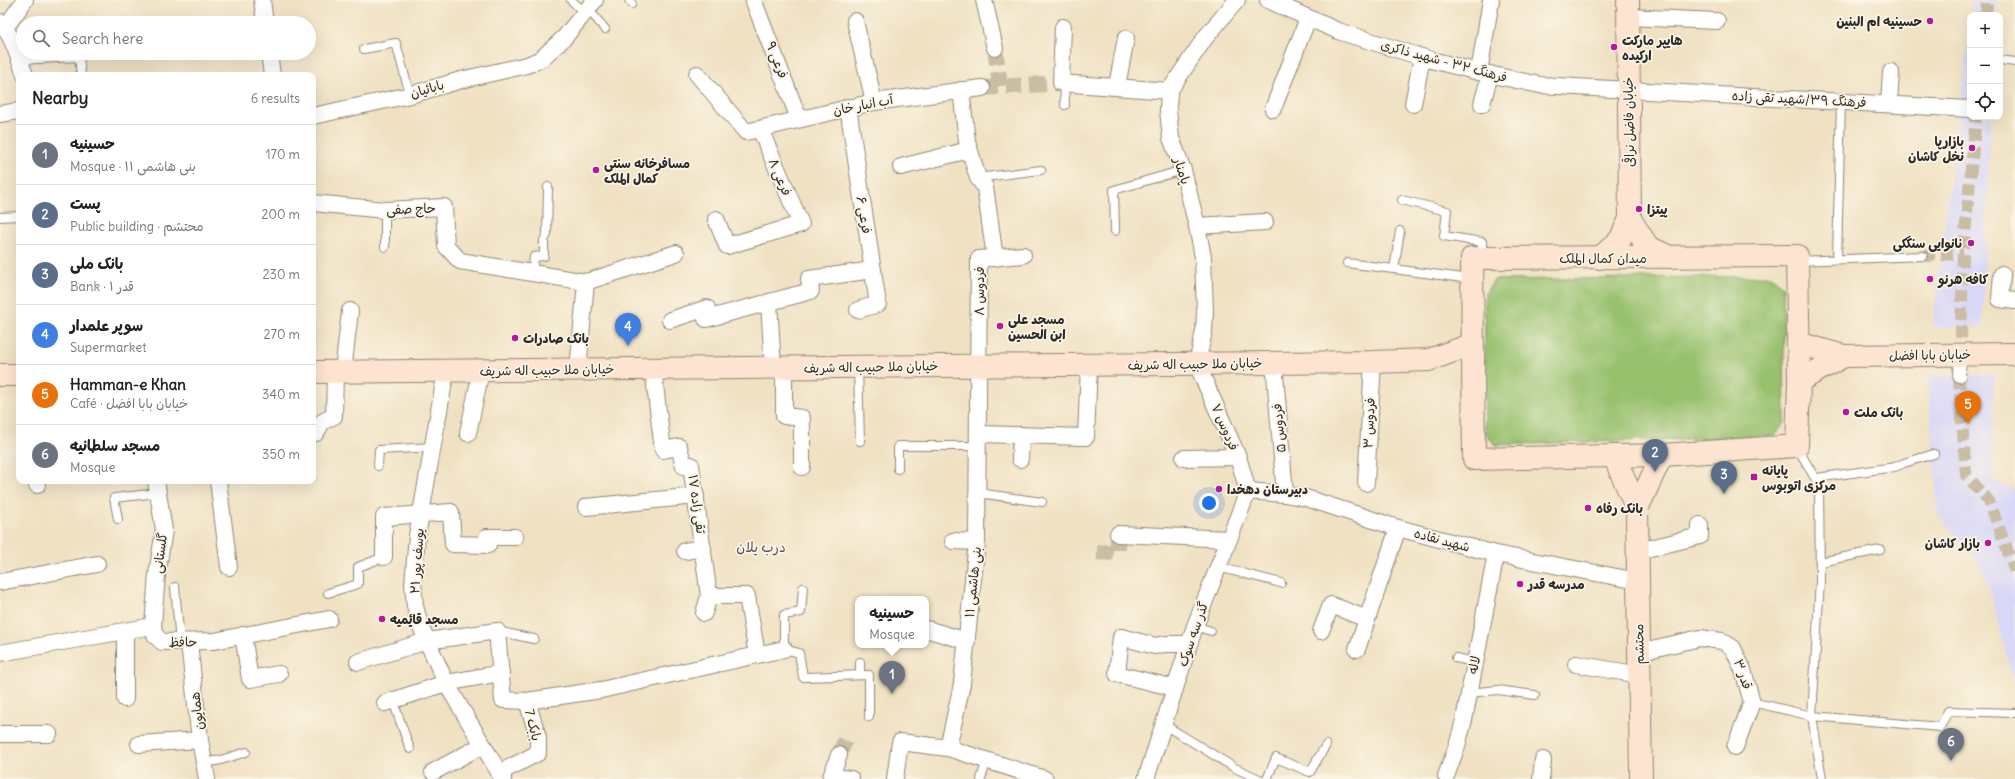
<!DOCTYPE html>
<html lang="en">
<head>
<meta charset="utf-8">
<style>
  body { margin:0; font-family:Delius,"Playpen Sans Arabic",sans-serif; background:#f2f2f2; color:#222 }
  .controls { position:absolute; right:12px; top:12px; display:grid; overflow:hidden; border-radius:8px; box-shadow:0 4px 16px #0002 }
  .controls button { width:36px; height:36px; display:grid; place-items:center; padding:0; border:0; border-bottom:1px solid #e0e0e0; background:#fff; color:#222; font:20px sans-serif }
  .you { position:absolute; left:1209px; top:503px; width:14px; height:14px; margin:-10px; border:3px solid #fff; border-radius:50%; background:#1a73e8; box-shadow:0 0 0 6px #1a73e833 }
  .badge { display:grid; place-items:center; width:26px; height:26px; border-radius:50%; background:#b5179e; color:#fff; font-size:13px; font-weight:700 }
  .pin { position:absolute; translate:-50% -33px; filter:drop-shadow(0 1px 2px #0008) }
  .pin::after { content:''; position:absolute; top:21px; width:14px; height:12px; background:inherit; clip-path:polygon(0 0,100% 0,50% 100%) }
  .popup { position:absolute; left:855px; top:596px; width:74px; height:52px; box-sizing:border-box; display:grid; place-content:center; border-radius:8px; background:#fff; filter:drop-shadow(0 1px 3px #0005); font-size:13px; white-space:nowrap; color:#767676 }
  .popup b { font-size:15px; color:#222 }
  .popup::after { content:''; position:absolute; left:50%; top:100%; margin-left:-8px; border:8px solid transparent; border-top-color:#fff }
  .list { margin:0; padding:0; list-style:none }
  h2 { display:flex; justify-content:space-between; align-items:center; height:52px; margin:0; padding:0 16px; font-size:17px }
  h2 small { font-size:13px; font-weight:400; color:#767676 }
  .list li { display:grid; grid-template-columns:26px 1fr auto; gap:12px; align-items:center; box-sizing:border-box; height:60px; padding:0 16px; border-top:1px solid #e0e0e0 }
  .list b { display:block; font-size:15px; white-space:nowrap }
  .list p { margin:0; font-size:13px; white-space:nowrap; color:#767676 }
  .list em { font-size:13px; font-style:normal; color:#767676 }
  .icon { flex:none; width:22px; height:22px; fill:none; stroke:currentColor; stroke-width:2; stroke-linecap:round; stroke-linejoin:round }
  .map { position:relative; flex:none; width:2015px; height:779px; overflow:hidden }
  .search { position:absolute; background:#fff; box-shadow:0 4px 16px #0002; left:16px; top:16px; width:300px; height:44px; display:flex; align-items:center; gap:10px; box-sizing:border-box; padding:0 14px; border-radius:22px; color:#767676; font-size:15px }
  .panel { position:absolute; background:#fff; box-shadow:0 4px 16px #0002; left:16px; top:72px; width:300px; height:412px; border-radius:8px }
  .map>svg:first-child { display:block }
  .built { fill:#d8d7f8 }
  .green { fill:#98c16e; stroke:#62764c }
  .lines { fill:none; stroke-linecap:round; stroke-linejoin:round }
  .pedestrian-tunnel { stroke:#c9bda4; stroke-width:12; stroke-dasharray:12 6; stroke-linecap:butt }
  .minor-tunnel { stroke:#c9bda4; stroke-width:16; stroke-dasharray:16 8; stroke-linecap:butt }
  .service-casing { stroke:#8e8676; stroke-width:10 }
  .pedestrian-casing { stroke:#8e8676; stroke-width:14 }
  .minor-casing { stroke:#8e8676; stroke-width:18 }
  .secondary-casing { stroke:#8e8676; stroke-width:24 }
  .service { stroke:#fff; stroke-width:8 }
  .pedestrian { stroke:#fff; stroke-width:12 }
  .minor { stroke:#fff; stroke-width:16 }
  .secondary { stroke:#fde4d1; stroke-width:22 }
  .poi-dot { fill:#b5179e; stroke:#fcf5e5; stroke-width:1.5 }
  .labels { text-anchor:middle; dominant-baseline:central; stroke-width:3.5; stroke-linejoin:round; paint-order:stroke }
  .poi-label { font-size:13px; font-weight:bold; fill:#2b2b2b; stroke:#fcf5e5; text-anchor:start }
  .street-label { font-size:13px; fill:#2b2b2b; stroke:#fcf5e5 }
  .neighbourhood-label { font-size:14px; fill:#5d525f; stroke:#fcf5e5 }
</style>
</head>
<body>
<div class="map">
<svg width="2015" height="779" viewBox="0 0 2015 779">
  <rect width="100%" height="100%" fill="#fcf5e5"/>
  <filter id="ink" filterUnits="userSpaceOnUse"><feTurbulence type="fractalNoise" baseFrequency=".025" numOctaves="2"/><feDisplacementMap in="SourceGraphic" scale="8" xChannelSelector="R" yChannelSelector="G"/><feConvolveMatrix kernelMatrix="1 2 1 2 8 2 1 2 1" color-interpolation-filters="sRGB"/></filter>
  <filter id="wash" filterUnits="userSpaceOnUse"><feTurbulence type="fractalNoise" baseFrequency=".012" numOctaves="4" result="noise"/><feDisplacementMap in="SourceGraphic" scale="16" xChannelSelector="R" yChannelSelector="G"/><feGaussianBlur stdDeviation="0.9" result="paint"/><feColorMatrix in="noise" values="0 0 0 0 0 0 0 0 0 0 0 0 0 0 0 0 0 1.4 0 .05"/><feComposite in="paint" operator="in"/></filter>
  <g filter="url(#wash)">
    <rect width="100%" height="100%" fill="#f0e1c2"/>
    <g class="built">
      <path d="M1973 0H1998L1997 15H1971Z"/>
      <path d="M1970 25V117H1991L1982 327H1932Z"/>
      <path d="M1927 374 1959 376 1994 374 1992 480 2015 490V685L1984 570 1938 515Z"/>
    </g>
    <path class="green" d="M1772 276 1783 287 1785 423 1774 436 1495 445 1485 432V294L1494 280Z"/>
  </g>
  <g filter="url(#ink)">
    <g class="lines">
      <g class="pedestrian-tunnel">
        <path d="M1986 15 1987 0"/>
        <path d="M1923 256 1963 254"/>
        <path d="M1961 338 1963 254 1976 117"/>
        <path d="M1959 376 1966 475 1989 501 2015 571"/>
      </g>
      <g class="minor-tunnel">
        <path d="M995 48 1000 86"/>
        <path d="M982 88 1061 83"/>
        <path d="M1097 552 1118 553V534"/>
        <path d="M839 755 846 738"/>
      </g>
      <defs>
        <g id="service">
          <path d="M571 0 585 13"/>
          <path d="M629 0 632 4"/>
          <path d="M588 9 605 29"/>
          <path d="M364 49 396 43 410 95"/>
          <path d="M19 60 79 57 81 75"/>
          <path d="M2000 60 2015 62"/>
          <path d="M1064 83 1065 105"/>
          <path d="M978 178 1041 170"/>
          <path d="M1402 200 1447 211 1444 236 1482 242V257"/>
          <path d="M0 217 19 216"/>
          <path d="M1115 231 1114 190 1183 170"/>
          <path d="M385 247V210"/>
          <path d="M1837 259 1841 101"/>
          <path d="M1798 261 1923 256"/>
          <path d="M1347 263 1471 279"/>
          <path d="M1394 269 1400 231"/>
          <path d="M532 273 534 257 544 256V240L547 235 548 187"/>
          <path d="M858 367 860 441"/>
          <path d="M1797 447 1819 485 1820 580 1812 716 1822 779"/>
          <path d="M378 466 379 450 434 447"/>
          <path d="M898 469V446H979"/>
          <path d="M1816 478 1895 467 1904 463 1934 454"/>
          <path d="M978 493 1042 502"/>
          <path d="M118 519 114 498 158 493"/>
          <path d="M1820 562 1880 550"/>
          <path d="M1218 567 1281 583"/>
          <path d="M175 587 180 642"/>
          <path d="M803 588 801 612 784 615V649L799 653 803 677 869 675V717"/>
          <path d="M328 593 358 584V567L384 557"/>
          <path d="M1195 626 1211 631"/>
          <path d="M497 631 534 639"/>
          <path d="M1456 658 1474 662"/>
          <path d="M860 675V662"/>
          <path d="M1468 693 1498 690 1535 695"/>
          <path d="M393 701 410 749"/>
          <path d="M1752 702 1812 716 1940 727 1948 711 2015 713"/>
          <path d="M1163 724 1235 768 1259 779"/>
          <path d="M204 763 221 760 246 752"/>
          <path d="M981 779 987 760"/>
          <path d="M1267 779 1276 758 1310 772 1326 745"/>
        </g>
        <path id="pedestrian" d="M1959 376 1960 355"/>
        <g id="minor">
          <path d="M262 0 265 23"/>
          <path d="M984 0 995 48"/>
          <path d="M1237 0 1205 38 1169 91 1168 110 1171 138 1183 170 1197 226 1203 257 1205 312 1204 331 1197 364 1238 457 1248 491"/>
          <path d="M1268 0 1338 31 1431 60 1479 72 1540 85 1970 109"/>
          <path d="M754 2 799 119"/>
          <path d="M1628 17 1717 21"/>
          <path d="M855 21 874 102"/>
          <path d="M0 22C13 36 18 57 25 75"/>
          <path d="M1063 27 1061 83 1169 91"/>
          <path d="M5 28 25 0"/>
          <path d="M269 53 272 75"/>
          <path d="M1479 72 1491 0"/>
          <path d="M697 74 746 132 874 102 982 88"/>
          <path d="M1117 86 1126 38"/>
          <path d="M961 90 967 141 978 178 985 187 995 258"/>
          <path d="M1413 104 1422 57"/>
          <path d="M1482 104 1490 74"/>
          <path d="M1889 104 1891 72"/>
          <path d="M848 107 878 304 858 310"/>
          <path d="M1273 109 1308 18"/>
          <path d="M0 114 19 111"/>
          <path d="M313 116 410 95 461 80 527 65 541 59 564 38 595 0"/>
          <path d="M901 167 969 150"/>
          <path d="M313 203 385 210 444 207 446 246 460 261 586 282 676 253"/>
          <path d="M716 219 727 246 801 224 760 129"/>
          <path d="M1197 226 1265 222"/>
          <path d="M2002 274 2000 299 2015 301"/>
          <path d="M769 302 773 368"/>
          <path d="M670 320 707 308 706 319 811 291 809 279 873 270"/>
          <path d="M1274 363 1285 494"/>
          <path d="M784 368V416L802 418V467"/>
          <path d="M653 369 663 450 679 447 684 466 691 465 709 596 704 613"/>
          <path d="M578 370 586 282"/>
          <path d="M446 371 417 536 413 584 415 606 420 625 446 683 503 779"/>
          <path d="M343 372 350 311"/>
          <path d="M313 433H316L322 422 334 416 335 372"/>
          <path d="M468 433 481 371"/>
          <path d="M979 434 1086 437 1089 365"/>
          <path d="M1184 458 1238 457"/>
          <path d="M1020 459 1021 435"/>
          <path d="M36 481 37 485"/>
          <path d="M156 481 164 530 157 574 153 626 155 635 162 642 214 641 329 619"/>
          <path d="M218 481 229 567"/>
          <path d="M1366 483 1373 362"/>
          <path d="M1248 491 1285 494 1306 498 1398 528 1496 554 1638 581"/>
          <path d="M586 507 696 496"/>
          <path d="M1118 534 1229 539"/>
          <path d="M953 541 977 542"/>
          <path d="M685 551 703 548"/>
          <path d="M1638 551 1700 536V525"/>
          <path d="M384 557V517L451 512 453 544 488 545 487 537H515"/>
          <path d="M0 582 97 564"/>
          <path d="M709 596H747L757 655"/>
          <path d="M926 629 967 641"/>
          <path d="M1321 631 1331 605 1367 619"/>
          <path d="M243 635 250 679 279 674"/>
          <path d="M189 643 200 740 207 779"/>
          <path d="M1357 649 1398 528"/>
          <path d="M1639 652 1700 638 1722 641 1733 648 1743 670 1752 702 1735 747"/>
          <path d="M0 653 153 626"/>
          <path d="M358 662 427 641 497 631 503 700 527 701 601 690 784 649"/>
          <path d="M1576 664 1640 675"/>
          <path d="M1175 688 1117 674 1121 637 1155 646 1165 644H1189"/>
          <path d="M125 699V631"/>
          <path d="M385 703 446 683 501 673"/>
          <path d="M0 734H49"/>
          <path d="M139 744 200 740"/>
          <path d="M948 748 1045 779"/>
          <path d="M433 772 483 745"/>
          <path d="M499 773 538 753V737L527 701"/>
          <path d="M1446 776 1457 746 1464 720 1496 554"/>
          <path d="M831 777 839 755"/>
          <path d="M831 779V777L851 779"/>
          <path d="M895 779 900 742 948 748 962 684 977 542 979 259 1023 255"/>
          <path d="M1146 779 1195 626 1248 491"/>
          <path d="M1541 779 1543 760"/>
        </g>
        <g id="secondary">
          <path d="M1628 0 1630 219 1648 247 1670 257"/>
          <path d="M1797 256 1799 381 1797 446 1662 455 1474 459 1472 258Z"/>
          <path d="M1600 258 1620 240 1630 219"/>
          <path d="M1798 343 1844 356 2015 354"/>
          <path d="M313 372 1373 362 1429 360 1473 344"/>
          <path d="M0 375H19"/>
          <path d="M1799 381 1844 356"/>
          <path d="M1614 456 1637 509 1641 779"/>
          <path d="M1637 509 1662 455"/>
        </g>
      </defs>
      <use href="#service" class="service-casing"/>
      <use href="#pedestrian" class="pedestrian-casing"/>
      <use href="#minor" class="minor-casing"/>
      <use href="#secondary" class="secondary-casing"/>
      <use href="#service" class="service"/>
      <use href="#pedestrian" class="pedestrian"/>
      <use href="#minor" class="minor"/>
      <use href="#secondary" class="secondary"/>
    </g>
  </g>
  <g class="poi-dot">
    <circle cx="1930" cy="21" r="4"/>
    <circle cx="1614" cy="47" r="4"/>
    <circle cx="1972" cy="148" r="4"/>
    <circle cx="596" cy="170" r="4"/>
    <circle cx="1639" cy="209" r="4"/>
    <circle cx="1971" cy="243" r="4"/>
    <circle cx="1930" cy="279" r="4"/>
    <circle cx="1000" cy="326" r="4"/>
    <circle cx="515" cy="338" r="4"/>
    <circle cx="1846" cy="412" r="4"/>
    <rect x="1750" y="473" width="8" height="8" rx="2"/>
    <circle cx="1219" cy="489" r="4"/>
    <circle cx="1588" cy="508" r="4"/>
    <circle cx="1988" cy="543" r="4"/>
    <circle cx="1520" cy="584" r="4"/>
    <circle cx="382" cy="619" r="4"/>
  </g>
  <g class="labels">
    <g class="poi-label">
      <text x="1922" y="21" text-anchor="end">حسینیه ام البنین</text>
      <text x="1622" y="40">هایپر مارکت<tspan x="1622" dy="15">ارکیده</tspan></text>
      <text x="1964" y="141" text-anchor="end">بازارپا<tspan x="1964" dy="15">نخل کاشان</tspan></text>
      <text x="604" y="163">مسافرخانه سنتی<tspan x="604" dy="15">کمال الملک</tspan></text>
      <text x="1647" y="209">پیتزا</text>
      <text x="1963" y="243" text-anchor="end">نانوایی سنگکی</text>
      <text x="1938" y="279">کافه هرنو</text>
      <text x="1008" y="319">مسجد علی<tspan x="1008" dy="15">ابن الحسین</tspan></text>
      <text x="523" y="338">بانک صادرات</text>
      <text x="1854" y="412">بانک ملت</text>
      <text x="1762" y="470">پایانه<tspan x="1762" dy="15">مرکزی اتوبوس</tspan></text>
      <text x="1227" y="489">دبیرستان دهخدا</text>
      <text x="1596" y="508">بانک رفاه</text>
      <text x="1980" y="543" text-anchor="end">بازار کاشان</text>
      <text x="1528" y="584">مدرسه قدر</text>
      <text x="390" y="619">مسجد قایٔمیه</text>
    </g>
    <g class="street-label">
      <text transform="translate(777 60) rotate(69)">فرعی ۹</text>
      <text transform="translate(1444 61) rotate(15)">فرهنگ ۳۲ - شهید ذاکری</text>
      <text transform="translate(427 89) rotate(-16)">بابائیان</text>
      <text transform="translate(1799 99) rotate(3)">فرهنگ ۳۹/شهید تقی زاده</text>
      <text transform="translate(863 105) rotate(-11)">آب انبار خان</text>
      <text transform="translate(1629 122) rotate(-91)">خیابان فاضل نراقی</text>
      <text transform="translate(1182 171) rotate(72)">پامنار</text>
      <text transform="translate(780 177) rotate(67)">فرعی ۸</text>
      <text transform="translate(411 209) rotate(-2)">حاج صفی</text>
      <text transform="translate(864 215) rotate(81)">فرعی ۶</text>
      <text x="1603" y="258">میدان کمال الملک</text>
      <text transform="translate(979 291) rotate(-90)">فردوس ۸</text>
      <text transform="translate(1930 355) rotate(-1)">خیابان بابا افضل</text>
      <text transform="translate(1195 364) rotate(-1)">خیابان ملا حبیب اله شریف</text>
      <text transform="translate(871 367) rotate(-1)">خیابان ملا حبیب اله شریف</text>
      <text transform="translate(547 370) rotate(-1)">خیابان ملا حبیب اله شریف</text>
      <text transform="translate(1369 423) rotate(-87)">فردوس ۳</text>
      <text transform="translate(1225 427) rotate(67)">فردوس ۷</text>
      <text transform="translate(1279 428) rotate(-95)">فردوس ۵</text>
      <text transform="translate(697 504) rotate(82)">تقی زاده ۱۷</text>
      <text transform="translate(1442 540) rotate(15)">شهید نقاده</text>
      <text transform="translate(160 553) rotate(-82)">گلستانی</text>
      <text transform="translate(417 561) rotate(-86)">یوسف پور ۲۱</text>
      <text transform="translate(973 582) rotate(-84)">بنی هاشمی ۱۱</text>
      <text transform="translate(1193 634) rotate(-71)">گذر سه سوک</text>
      <text transform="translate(183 642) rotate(-1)">حافظ</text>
      <text transform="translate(1639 644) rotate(-91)">محتشم</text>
      <text transform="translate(1474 665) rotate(-79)">لاله</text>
      <text transform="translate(1743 674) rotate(71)">قدر ۳</text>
      <text transform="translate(197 711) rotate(-97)">همایون</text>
      <text transform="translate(533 725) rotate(76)">بابک 7</text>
    </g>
    <g class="neighbourhood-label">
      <text x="761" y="547">درب یلان</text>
    </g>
  </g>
</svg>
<div class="controls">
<button>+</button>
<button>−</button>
<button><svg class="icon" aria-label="locate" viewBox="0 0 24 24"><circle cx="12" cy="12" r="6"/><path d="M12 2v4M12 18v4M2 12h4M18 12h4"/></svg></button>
</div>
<div class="you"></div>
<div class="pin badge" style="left:892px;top:694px;background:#6b7280">1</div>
<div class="popup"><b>حسینیه</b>Mosque</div>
<div class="pin badge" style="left:1655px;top:472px;background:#5c6f8a">2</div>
<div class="pin badge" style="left:1724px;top:494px;background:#5c6f8a">3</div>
<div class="pin badge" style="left:628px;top:346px;background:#3f7fe0">4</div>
<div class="pin badge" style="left:1968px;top:424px;background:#e8710a">5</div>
<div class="pin badge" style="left:1951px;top:761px;background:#6b7280">6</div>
<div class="search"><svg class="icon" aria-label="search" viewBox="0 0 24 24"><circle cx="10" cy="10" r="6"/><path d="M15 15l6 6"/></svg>Search here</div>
<section class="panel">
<h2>Nearby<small>6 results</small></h2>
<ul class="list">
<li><span class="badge" style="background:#6b7280">1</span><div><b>حسینیه</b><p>Mosque · بنی هاشمی ۱۱</p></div><em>170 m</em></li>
<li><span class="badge" style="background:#5c6f8a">2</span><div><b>پست</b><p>Public building · محتشم</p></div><em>200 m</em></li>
<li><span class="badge" style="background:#5c6f8a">3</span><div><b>بانک ملی</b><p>Bank · قدر ۱</p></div><em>230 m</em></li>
<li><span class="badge" style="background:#3f7fe0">4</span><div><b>سوپر علمدار</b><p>Supermarket</p></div><em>270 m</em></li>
<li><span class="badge" style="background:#e8710a">5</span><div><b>Hamman-e Khan</b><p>Café · خیابان بابا افضل</p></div><em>340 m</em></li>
<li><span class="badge" style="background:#6b7280">6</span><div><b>مسجد سلطانیه</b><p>Mosque</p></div><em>350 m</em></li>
</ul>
</section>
</div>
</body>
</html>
